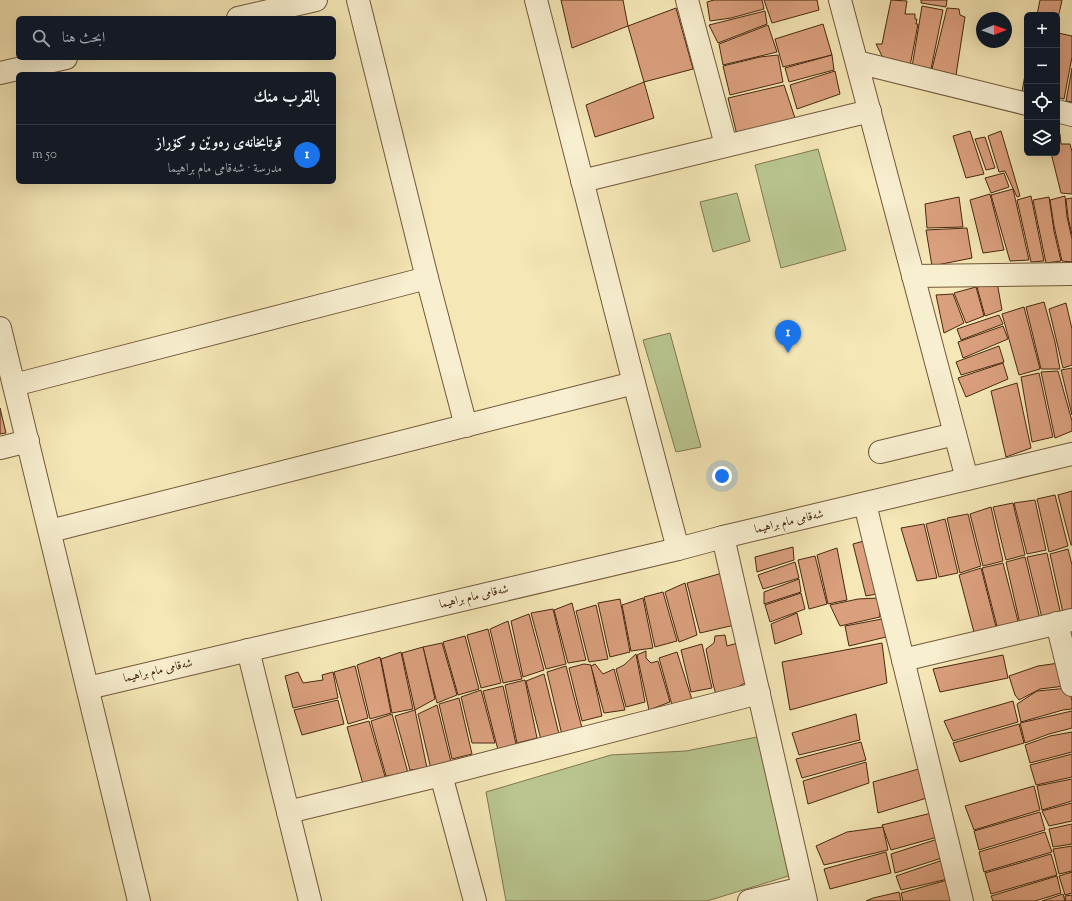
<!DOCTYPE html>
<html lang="ar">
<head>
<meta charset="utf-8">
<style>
  body { margin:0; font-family:"Sorts Mill Goudy",Amiri,serif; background:#20242c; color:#f1f3f6; direction:rtl }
  .controls { position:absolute; right:12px; top:12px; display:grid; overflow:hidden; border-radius:6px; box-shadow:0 4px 16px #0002 }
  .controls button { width:36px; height:36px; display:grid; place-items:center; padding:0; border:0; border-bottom:1px solid #363941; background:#171b24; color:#f1f3f6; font:20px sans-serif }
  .compass { position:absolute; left:976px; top:12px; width:36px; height:36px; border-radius:50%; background:#171b24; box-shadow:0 4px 16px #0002; rotate:89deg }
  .you { position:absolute; left:722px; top:476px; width:14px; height:14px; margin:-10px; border:3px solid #fff; border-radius:50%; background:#1a73e8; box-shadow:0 0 0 6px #1a73e833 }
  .badge { display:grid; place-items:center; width:26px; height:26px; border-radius:50%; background:#1a73e8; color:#fff; font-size:13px; font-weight:700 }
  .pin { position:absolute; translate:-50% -33px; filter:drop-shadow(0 1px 2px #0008) }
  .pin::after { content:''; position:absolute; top:21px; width:14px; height:12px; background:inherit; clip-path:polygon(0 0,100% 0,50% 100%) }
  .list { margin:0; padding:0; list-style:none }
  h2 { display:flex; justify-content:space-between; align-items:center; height:52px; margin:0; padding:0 16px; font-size:17px }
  h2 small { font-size:13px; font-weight:400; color:#9ea1a6 }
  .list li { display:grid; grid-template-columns:26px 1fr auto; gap:12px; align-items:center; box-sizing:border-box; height:60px; padding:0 16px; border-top:1px solid #363941 }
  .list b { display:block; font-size:15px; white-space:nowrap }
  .list p { margin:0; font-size:13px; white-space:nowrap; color:#9ea1a6 }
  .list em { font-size:13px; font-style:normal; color:#9ea1a6 }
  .icon { flex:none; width:22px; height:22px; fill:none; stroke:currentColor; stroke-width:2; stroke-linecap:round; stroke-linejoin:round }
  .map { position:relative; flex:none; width:1072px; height:901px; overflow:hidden; direction:ltr }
  .search { position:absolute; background:#171b24; box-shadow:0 4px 16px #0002; left:16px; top:16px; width:320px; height:44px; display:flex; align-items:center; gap:10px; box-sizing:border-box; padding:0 14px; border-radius:6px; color:#9ea1a6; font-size:15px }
  .panel { position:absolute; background:#171b24; box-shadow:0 4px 16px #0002; left:16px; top:72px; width:320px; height:112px; border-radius:6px; direction:rtl }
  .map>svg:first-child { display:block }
  .green { fill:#b9c690; stroke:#807750 }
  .building { fill:#da9f7d; stroke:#482811 }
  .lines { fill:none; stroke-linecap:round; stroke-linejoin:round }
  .minor-casing { stroke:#73583a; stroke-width:24 }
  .minor { stroke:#f8efd0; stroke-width:22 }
  .labels { text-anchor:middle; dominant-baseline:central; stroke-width:3; stroke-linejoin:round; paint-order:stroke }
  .street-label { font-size:12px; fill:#482811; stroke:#f8efd0 }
</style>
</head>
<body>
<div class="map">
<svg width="1072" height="901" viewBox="0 0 1072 901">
  <rect width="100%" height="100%" fill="#f5e7b6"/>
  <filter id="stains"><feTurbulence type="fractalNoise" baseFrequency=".005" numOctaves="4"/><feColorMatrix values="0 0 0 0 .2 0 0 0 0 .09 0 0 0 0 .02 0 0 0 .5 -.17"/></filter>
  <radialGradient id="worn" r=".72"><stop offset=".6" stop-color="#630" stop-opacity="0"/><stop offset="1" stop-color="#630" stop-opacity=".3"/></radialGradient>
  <g class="green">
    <path d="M818 149 846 250 781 268 755 165Z"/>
    <path d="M737 193 750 241 713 252 700 202Z"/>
    <path d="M670 333 701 447 676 452 643 340Z"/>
    <path d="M762 736 795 874 707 901H506L486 792 611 755 686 751Z"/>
  </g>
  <g class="building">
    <path d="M561 0H623L628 26 572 48Z"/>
    <path d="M714 0H762L764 9 731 18 710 21 707 2Z"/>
    <path d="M764 0H817L819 10 772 23Z"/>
    <path d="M891 0 907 1 905 14H915V19H917L916 24H918L910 66 884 60 876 44H882Z"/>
    <path d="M921 0H947L946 7 921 3Z"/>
    <path d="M1040 0H1062L1057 23V15H1037Z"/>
    <path d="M922 6 943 10 931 69 912 67Z"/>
    <path d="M676 8 693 69 644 82 628 26Z"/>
    <path d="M947 8 959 9 960 15 965 17 956 75 932 69Z"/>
    <path d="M765 11 767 24 718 43 709 25Z"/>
    <path d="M823 24 832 55 783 67 775 39Z"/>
    <path d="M768 25 777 52 723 65 719 44Z"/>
    <path d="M1058 33 1072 36V57L1064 99 1057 97V40Z"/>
    <path d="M778 55 783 82 730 95 723 66 760 57Z"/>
    <path d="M832 55 834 70 789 82 785 68Z"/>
    <path d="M1027 63V93L1022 92Z"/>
    <path d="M1072 68V102L1066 101Z"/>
    <path d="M835 71 840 94 797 109 790 85Z"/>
    <path d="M644 82 654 118 595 137 586 105Z"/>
    <path d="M784 85 795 118 737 135 728 98Z"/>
    <path d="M970 131 984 174 966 178 953 136Z"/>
    <path d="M1001 131 1020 196 1017 197 1005 171 999 172 988 136Z"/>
    <path d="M1057 133 1060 134 1061 144H1070L1072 152V194L1061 193 1051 153H1057Z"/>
    <path d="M985 137 995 168 986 170 975 139Z"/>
    <path d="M1004 173 1009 187 991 193 985 178Z"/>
    <path d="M1013 189 1029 260 1010 261 991 195Z"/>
    <path d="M990 194 1004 250 983 253 970 200Z"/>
    <path d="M1031 196 1044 261 1031 262 1017 200Z"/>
    <path d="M1065 196 1067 217 1072 239V262L1062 261 1054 226 1050 200Z"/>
    <path d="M959 197 963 227 927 228 925 204Z"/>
    <path d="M1049 197 1054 231 1061 261 1046 263 1033 200Z"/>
    <path d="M1072 198V235L1068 217 1066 199Z"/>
    <path d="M967 228 972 258 932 266 926 230Z"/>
    <path d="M997 282 1002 310 985 316 977 287Z"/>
    <path d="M976 287 984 316 966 323 954 293Z"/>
    <path d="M953 294 964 323 944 333 936 295Z"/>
    <path d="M1044 302 1055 342 1060 369H1041L1026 307Z"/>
    <path d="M1066 303 1072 329V365L1063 368 1049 309Z"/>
    <path d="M1024 307 1040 369 1019 375 1002 314Z"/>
    <path d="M999 315 1003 324 961 340 957 329Z"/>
    <path d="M1003 326 1008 339 963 358 958 342Z"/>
    <path d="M999 346 1004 362 961 375 956 362Z"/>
    <path d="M1003 363 1008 379 966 397 958 378Z"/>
    <path d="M1072 368V415L1061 370Z"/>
    <path d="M1058 371 1072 421V431L1055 438 1041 372Z"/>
    <path d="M1039 373 1053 437 1032 442 1021 377Z"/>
    <path d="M1017 383 1031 448 1006 457 991 391Z"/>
    <path d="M0 408 6 433 0 434Z"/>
    <path d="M1072 491V545H1071L1058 495Z"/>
    <path d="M1055 495 1068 546 1049 552 1037 499Z"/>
    <path d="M1035 500 1046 550 1027 554 1014 503Z"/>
    <path d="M1013 503 1025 555 1006 560 993 507Z"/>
    <path d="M991 507 1003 561 983 566 970 514Z"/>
    <path d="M968 514 981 566 960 573 947 518Z"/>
    <path d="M945 519 958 573 939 577 926 524Z"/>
    <path d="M924 524 937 578 917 581 901 528Z"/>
    <path d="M871 539 882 593 866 596 853 544Z"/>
    <path d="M793 547 794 560 757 572 755 557Z"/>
    <path d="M837 548 847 600 828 604 817 555Z"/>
    <path d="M1068 549 1072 565V610L1063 613 1050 554Z"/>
    <path d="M1047 553 1061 615 1042 618 1027 557Z"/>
    <path d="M815 556 827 604 809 609 798 560Z"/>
    <path d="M1025 557 1040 619 1020 624 1006 562Z"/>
    <path d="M795 562 799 578 763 589 758 575Z"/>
    <path d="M1003 563 1019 625 998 630 982 568Z"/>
    <path d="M981 568 997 631 975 636 959 575Z"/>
    <path d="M726 572 739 624 700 633 687 583Z"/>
    <path d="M799 579 801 592 764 604V592Z"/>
    <path d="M685 583 697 635 679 642 665 592Z"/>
    <path d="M663 592 677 641 655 647 644 597Z"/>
    <path d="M801 593 805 609 770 622 765 605Z"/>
    <path d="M643 598 653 648 631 651 622 605Z"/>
    <path d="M878 598 880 617 840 626 830 605 858 599Z"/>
    <path d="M620 599 630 652 610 657 598 603Z"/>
    <path d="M572 603 586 660 568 663 554 610Z"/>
    <path d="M596 605 608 659 589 662 576 611Z"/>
    <path d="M553 609 566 664 546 669 531 613Z"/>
    <path d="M797 613 802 634 775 644 771 624Z"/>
    <path d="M529 614 544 670 523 677 511 621Z"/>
    <path d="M882 619 886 637 849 646 845 626Z"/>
    <path d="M508 621 522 679 503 683 490 629Z"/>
    <path d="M488 629 501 683 481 688 467 635Z"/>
    <path d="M725 635 727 646 741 642 745 683 717 698 713 684 706 649 714 643 715 636Z"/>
    <path d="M465 636 479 689 458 695 443 642Z"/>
    <path d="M442 643 457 695 437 703 423 647Z"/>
    <path d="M882 643 887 683 790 710 782 662Z"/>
    <path d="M702 644 712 688 691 692 681 650Z"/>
    <path d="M423 647 435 699 415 710 402 653Z"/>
    <path d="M646 651V658L651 663 658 661 670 702 649 710 637 655Z"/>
    <path d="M401 652 413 709 392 713 381 659Z"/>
    <path d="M677 652 693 703 672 705 659 658Z"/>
    <path d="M636 654 645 702 626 707 616 669 624 665Z"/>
    <path d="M1003 655 1008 678 940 692 933 669Z"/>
    <path d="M380 657 391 713 370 719 357 665Z"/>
    <path d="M1059 663 1065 686 1040 689 1019 700 1015 695 1009 676 1038 666Z"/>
    <path d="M584 664 591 665 602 716 582 721 569 668Z"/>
    <path d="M595 664 603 674 614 669 625 710 604 713 591 666Z"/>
    <path d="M355 666 368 718 348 724 334 672Z"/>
    <path d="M566 666 582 728 562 735 547 672Z"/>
    <path d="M298 672 303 683 323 680 322 675 333 672 338 698 293 708 285 676Z"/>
    <path d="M544 674 559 734 541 740 526 681Z"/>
    <path d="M525 680 537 738 517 743 505 685Z"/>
    <path d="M503 686 516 744 498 750 483 691Z"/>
    <path d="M1069 688 1072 701V709L1063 710 1021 722 1017 704 1037 691Z"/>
    <path d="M481 690 495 743H472L461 697Z"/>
    <path d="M459 698 472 754 452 759 439 704Z"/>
    <path d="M338 700 344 724 302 735 294 710Z"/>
    <path d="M1013 701 1018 722 953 741 944 721Z"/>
    <path d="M437 705 451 762 431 769 418 714Z"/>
    <path d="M415 710 427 768 410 770 395 716Z"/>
    <path d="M1072 711V728L1049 734 1025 743 1020 723Z"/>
    <path d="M392 714 408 773 386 776 371 721Z"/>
    <path d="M856 714 860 740 799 755 792 733Z"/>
    <path d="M369 721 386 780 364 788 347 727Z"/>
    <path d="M1019 724 1024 743 960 762 953 743Z"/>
    <path d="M1072 732V752L1030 763 1025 745 1050 736Z"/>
    <path d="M861 742 866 760 802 778 796 759Z"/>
    <path d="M1072 754V777L1036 785 1030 765Z"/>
    <path d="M866 762 869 783 808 804 803 781Z"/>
    <path d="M922 768 930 797 878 813 873 782Z"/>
    <path d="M1072 779V801L1042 810 1037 786Z"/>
    <path d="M1034 786 1040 810 974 830 965 806Z"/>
    <path d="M1072 803V821L1049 826 1042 811Z"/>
    <path d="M936 812 941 836 891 850 882 825Z"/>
    <path d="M1040 812 1045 830 979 850 974 831Z"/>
    <path d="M1072 824V844L1053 847 1049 829Z"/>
    <path d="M883 827 888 850 824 865 816 846 847 832Z"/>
    <path d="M1045 832 1052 852 984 872 979 852Z"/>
    <path d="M941 838 945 857 895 873 891 854Z"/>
    <path d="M1072 846V871L1059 874 1053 849Z"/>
    <path d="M886 852 891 873 830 889 824 869Z"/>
    <path d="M1051 854 1057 875 991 894 985 873Z"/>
    <path d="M946 859 952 878 901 890 896 876Z"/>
    <path d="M1072 872V893L1065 895 1059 876Z"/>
    <path d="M1057 876 1061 893 1035 901H993L991 896Z"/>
    <path d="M951 879 958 901H903L901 893Z"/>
    <path d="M899 892 901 901H866L873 898Z"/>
    <path d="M1063 894 1065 901H1042Z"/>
    <path d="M1072 895V901H1066L1065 896Z"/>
  </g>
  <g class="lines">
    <defs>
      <g id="minor">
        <path d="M358 0 427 278"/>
        <path d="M536 0 634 383 678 549"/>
        <path d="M687 0 726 145"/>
        <path d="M840 0 967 479"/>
        <path d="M238 18 316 0"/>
        <path d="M857 62 1027 104"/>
        <path d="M0 73 66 58"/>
        <path d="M1057 111 1072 115"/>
        <path d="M582 181 870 111"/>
        <path d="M913 276 1072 274"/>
        <path d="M0 328 139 901"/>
        <path d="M14 385 427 278 466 426"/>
        <path d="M0 448 28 441"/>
        <path d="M880 452 955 434"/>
        <path d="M865 504 962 901"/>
        <path d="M50 531 634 383"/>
        <path d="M723 537 806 901"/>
        <path d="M1057 623 1072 685"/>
        <path d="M248 650 310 901"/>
        <path d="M903 660 1072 620"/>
        <path d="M88 688 678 549 723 537 1072 454"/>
        <path d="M441 775 475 901"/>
        <path d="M288 812 441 775 759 693"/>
        <path d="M749 901 803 888"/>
      </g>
    </defs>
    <use href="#minor" class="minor-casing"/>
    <use href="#minor" class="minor"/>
  </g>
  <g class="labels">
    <g class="street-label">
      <text transform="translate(789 522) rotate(-13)">شەقامی مام براهیما</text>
      <text transform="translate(474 597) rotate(-13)">شەقامی مام براهیما</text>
      <text transform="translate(158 671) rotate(-13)">شەقامی مام براهیما</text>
    </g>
  </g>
  <rect width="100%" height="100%" filter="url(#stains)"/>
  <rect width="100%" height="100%" fill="url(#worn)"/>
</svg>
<div class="controls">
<button>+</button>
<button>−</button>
<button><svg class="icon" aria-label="locate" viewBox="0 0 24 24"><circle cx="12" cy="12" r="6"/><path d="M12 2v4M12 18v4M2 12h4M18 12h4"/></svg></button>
<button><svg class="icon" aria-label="layers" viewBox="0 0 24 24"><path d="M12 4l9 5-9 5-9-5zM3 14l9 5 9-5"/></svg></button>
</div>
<svg class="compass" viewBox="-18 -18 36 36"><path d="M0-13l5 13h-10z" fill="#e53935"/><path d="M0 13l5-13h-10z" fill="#9ea1a6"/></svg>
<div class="you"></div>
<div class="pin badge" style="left:788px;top:353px">1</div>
<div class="search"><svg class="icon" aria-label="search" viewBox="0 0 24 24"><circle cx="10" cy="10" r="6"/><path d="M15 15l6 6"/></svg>ابحث هنا</div>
<section class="panel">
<h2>بالقرب منك<small></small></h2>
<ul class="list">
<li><span class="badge">1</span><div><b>قوتابخانەی رەوێن و کۆراز</b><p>مدرسة · شەقامی مام براهیما</p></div><em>50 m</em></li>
</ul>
</section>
</div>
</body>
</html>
